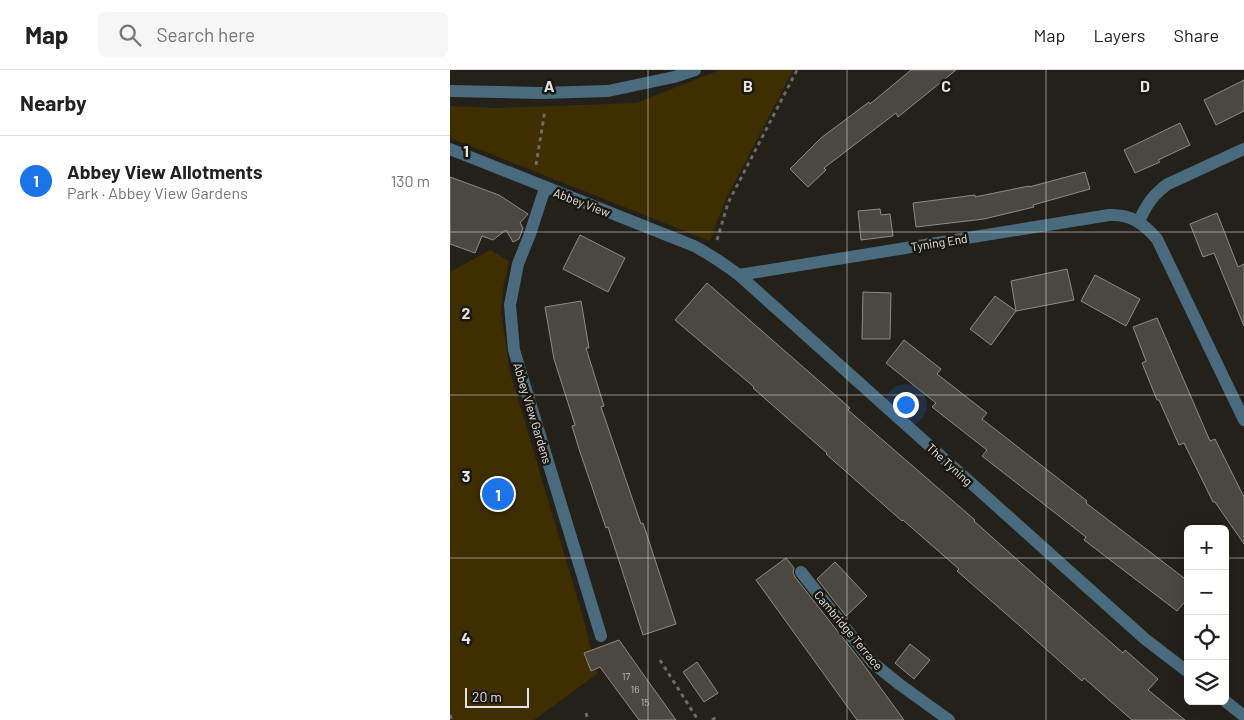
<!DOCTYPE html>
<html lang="en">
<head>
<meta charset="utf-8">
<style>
  body { margin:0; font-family:Barlow,sans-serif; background:#f6f6f6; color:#222 }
  .controls { position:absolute; right:15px; bottom:15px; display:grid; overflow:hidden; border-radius:8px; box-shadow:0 5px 20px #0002 }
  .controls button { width:45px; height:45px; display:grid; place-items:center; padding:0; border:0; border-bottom:1px solid #e0e0e0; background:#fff; color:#222; font:25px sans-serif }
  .scale { position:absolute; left:15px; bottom:12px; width:64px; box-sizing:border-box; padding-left:5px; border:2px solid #e5e3df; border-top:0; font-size:14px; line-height:18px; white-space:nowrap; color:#e5e3df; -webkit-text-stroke:4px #1b1812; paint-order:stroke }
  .you { position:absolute; left:455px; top:334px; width:18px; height:18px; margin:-12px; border:4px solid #fff; border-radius:50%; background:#1a73e8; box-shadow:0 0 0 8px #1a73e833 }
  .badge { display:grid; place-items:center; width:32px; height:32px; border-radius:50%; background:#1a73e8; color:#fff; font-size:16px; font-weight:700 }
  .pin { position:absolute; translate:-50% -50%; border:2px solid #fff; box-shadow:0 1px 5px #0006 }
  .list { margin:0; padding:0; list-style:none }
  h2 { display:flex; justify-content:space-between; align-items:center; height:65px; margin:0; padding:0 20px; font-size:21px }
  h2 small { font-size:16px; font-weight:400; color:#767676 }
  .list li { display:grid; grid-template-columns:32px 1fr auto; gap:15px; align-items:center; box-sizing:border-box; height:90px; padding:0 20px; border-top:1px solid #e0e0e0 }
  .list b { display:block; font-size:19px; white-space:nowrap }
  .list p { margin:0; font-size:16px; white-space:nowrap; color:#767676 }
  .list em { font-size:16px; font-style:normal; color:#767676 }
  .icon { flex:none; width:28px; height:28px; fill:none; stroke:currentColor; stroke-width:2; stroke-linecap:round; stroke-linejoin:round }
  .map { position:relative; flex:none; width:794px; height:650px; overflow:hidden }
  header { display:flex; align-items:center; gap:30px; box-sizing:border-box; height:70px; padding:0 25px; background:#fff; border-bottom:1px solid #e0e0e0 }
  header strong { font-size:24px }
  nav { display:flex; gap:28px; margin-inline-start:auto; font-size:18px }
  .search { width:350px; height:45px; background:#f6f6f6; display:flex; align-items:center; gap:12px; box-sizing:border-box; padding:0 18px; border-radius:8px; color:#767676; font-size:19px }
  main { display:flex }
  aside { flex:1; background:#fff }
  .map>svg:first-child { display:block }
  .green { fill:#3f2e00 }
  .building { fill:#4b4841; stroke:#8e8b83 }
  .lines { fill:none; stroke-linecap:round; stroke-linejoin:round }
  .path { stroke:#6d6a65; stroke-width:3; stroke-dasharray:4 4; stroke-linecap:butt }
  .minor { stroke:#4a6b7d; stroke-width:12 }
  .grid { fill:none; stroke:#e5e3df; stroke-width:1; stroke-opacity:0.55 }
  .labels { text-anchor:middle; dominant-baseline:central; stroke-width:5; stroke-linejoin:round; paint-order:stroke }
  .number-label { font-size:10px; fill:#bebcb8 }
  .street-label { font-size:12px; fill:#e5e3df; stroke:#1b1812 }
  .grid-label { font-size:16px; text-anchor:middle; font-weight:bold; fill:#e5e3df; stroke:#1b1812; stroke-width:5; stroke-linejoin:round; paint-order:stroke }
</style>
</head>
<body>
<header>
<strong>Map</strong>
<div class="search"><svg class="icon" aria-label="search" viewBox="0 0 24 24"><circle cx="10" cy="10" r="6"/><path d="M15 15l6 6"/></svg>Search here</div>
<nav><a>Map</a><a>Layers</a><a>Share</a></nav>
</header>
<main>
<aside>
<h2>Nearby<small></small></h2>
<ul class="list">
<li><span class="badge">1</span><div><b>Abbey View Allotments</b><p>Park · Abbey View Gardens</p></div><em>130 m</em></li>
</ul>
</aside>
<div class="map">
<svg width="794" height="650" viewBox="0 0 794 650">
  <rect width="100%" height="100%" fill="#24211b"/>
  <g class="green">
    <path d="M270 0H343L274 133 260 171 0 68V36L47 38 186 33Z"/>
    <path d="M40 180 59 191 53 219 51 242 60 302 133 547 147 604 84 650H0V202Z"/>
  </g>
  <g class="building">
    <path d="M461 0H506L448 47 446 43 374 98 376 100 358 117 340 99 371 68 419 32 420 34Z"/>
    <path d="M794 10V41L766 55 754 30Z"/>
    <path d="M730 53 740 75 708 90 710 92 685 103 674 80Z"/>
    <path d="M635 102 640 119 583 135 584 137 534 149 466 157 463 133 525 125V127L579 116V117Z"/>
    <path d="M0 107 49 125 78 144 70 153 73 158 69 169 63 172 56 160 43 170 32 166 25 183 0 174Z"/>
    <path d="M430 139 431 145 440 144 443 166 411 170 408 141Z"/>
    <path d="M767 143 788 197 794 194V256L764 183 753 187 740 154Z"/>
    <path d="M130 165 175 188 158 222 113 199Z"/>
    <path d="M617 199 624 230 566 241 561 211Z"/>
    <path d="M645 205 690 229 676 256 631 231Z"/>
    <path d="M257 213 400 338 398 340 525 450 524 451 601 520 673 583 675 580 708 609 698 620 735 650H682L634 608 632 611 570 556 507 501 509 499 478 472 453 450 452 451 376 384 377 383 303 318 304 317 225 250Z"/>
    <path d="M413 222 441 223 440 269H412Z"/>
    <path d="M545 226 566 241 541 275 520 259Z"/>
    <path d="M131 231 139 278H136L154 336 151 337 191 454 193 453 226 554 193 565 158 457 156 458 129 379 122 356 125 355 104 289 95 237Z"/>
    <path d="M707 248 760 371 765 369 794 427V474L765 432H763L734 373 729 375 709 330H707L692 293 696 291 683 257Z"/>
    <path d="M454 270 491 299 487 304 537 343 532 349 637 431 636 433 738 511V528L727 541 634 470 636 467 532 386 537 380 482 337 486 333 436 293Z"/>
    <path d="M336 488 344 498 343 503 345 507 411 591 454 650H407L306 510Z"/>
    <path d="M385 492 417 526 396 546 367 509Z"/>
    <path d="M169 570 193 604 226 650H189L150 597 141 601 134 583Z"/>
    <path d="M460 574 480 590 464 609 445 593Z"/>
    <path d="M247 592 268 623 254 632 233 602Z"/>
  </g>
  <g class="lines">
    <g class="path">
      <path d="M86 95 95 40"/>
      <path d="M267 170 278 133 347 0"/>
      <path d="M210 590 248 650"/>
      <path d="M136 643 138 650"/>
      <path d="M0 645 2 650"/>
      <path d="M262 650 268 646"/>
    </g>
    <g class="minor">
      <path d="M0 21 91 23 158 21 224 7 245 0"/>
      <path d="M0 79 244 176C260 184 274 194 289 205L695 569 738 602"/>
      <path d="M95 118 80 164 68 194 60 235 64 280 151 566"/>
      <path d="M689 151C696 136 703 124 718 114L794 79"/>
      <path d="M289 205 659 145C681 144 693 153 707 169L794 350"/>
      <path d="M351 502 423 593 449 614 499 650"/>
      <path d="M775 631 794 646"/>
    </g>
  </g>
  <path class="grid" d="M198 0V650M397 0V650M596 0V650M0 162H794M0 325H794M0 488H738M775 488H794"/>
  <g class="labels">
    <g class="number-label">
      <text x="176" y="606">17</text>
      <text x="185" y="619">16</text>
      <text x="195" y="632">15</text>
    </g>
    <g class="street-label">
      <text transform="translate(132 132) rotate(21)">Abbey View</text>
      <text transform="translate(489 172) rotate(-9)">Tyning End</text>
      <text transform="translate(83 343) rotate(73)">Abbey View Gardens</text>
      <text transform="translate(500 394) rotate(42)">The Tyning</text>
      <text transform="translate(399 560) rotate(50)">Cambridge Terrace</text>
    </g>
  </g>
  <g class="grid-label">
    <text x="99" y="22">A</text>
    <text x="298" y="22">B</text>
    <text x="496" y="22">C</text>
    <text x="695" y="22">D</text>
    <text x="16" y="87">1</text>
    <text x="16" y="249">2</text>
    <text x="16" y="412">3</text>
    <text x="16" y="574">4</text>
  </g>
</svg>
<div class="controls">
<button>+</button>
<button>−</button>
<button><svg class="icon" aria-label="locate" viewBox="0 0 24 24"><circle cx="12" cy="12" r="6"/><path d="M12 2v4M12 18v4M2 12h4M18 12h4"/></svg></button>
<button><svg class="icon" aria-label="layers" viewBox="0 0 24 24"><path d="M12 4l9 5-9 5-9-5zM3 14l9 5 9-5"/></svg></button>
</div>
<div class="scale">20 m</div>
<div class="you"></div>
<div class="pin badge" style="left:48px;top:424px">1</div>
</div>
</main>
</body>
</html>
